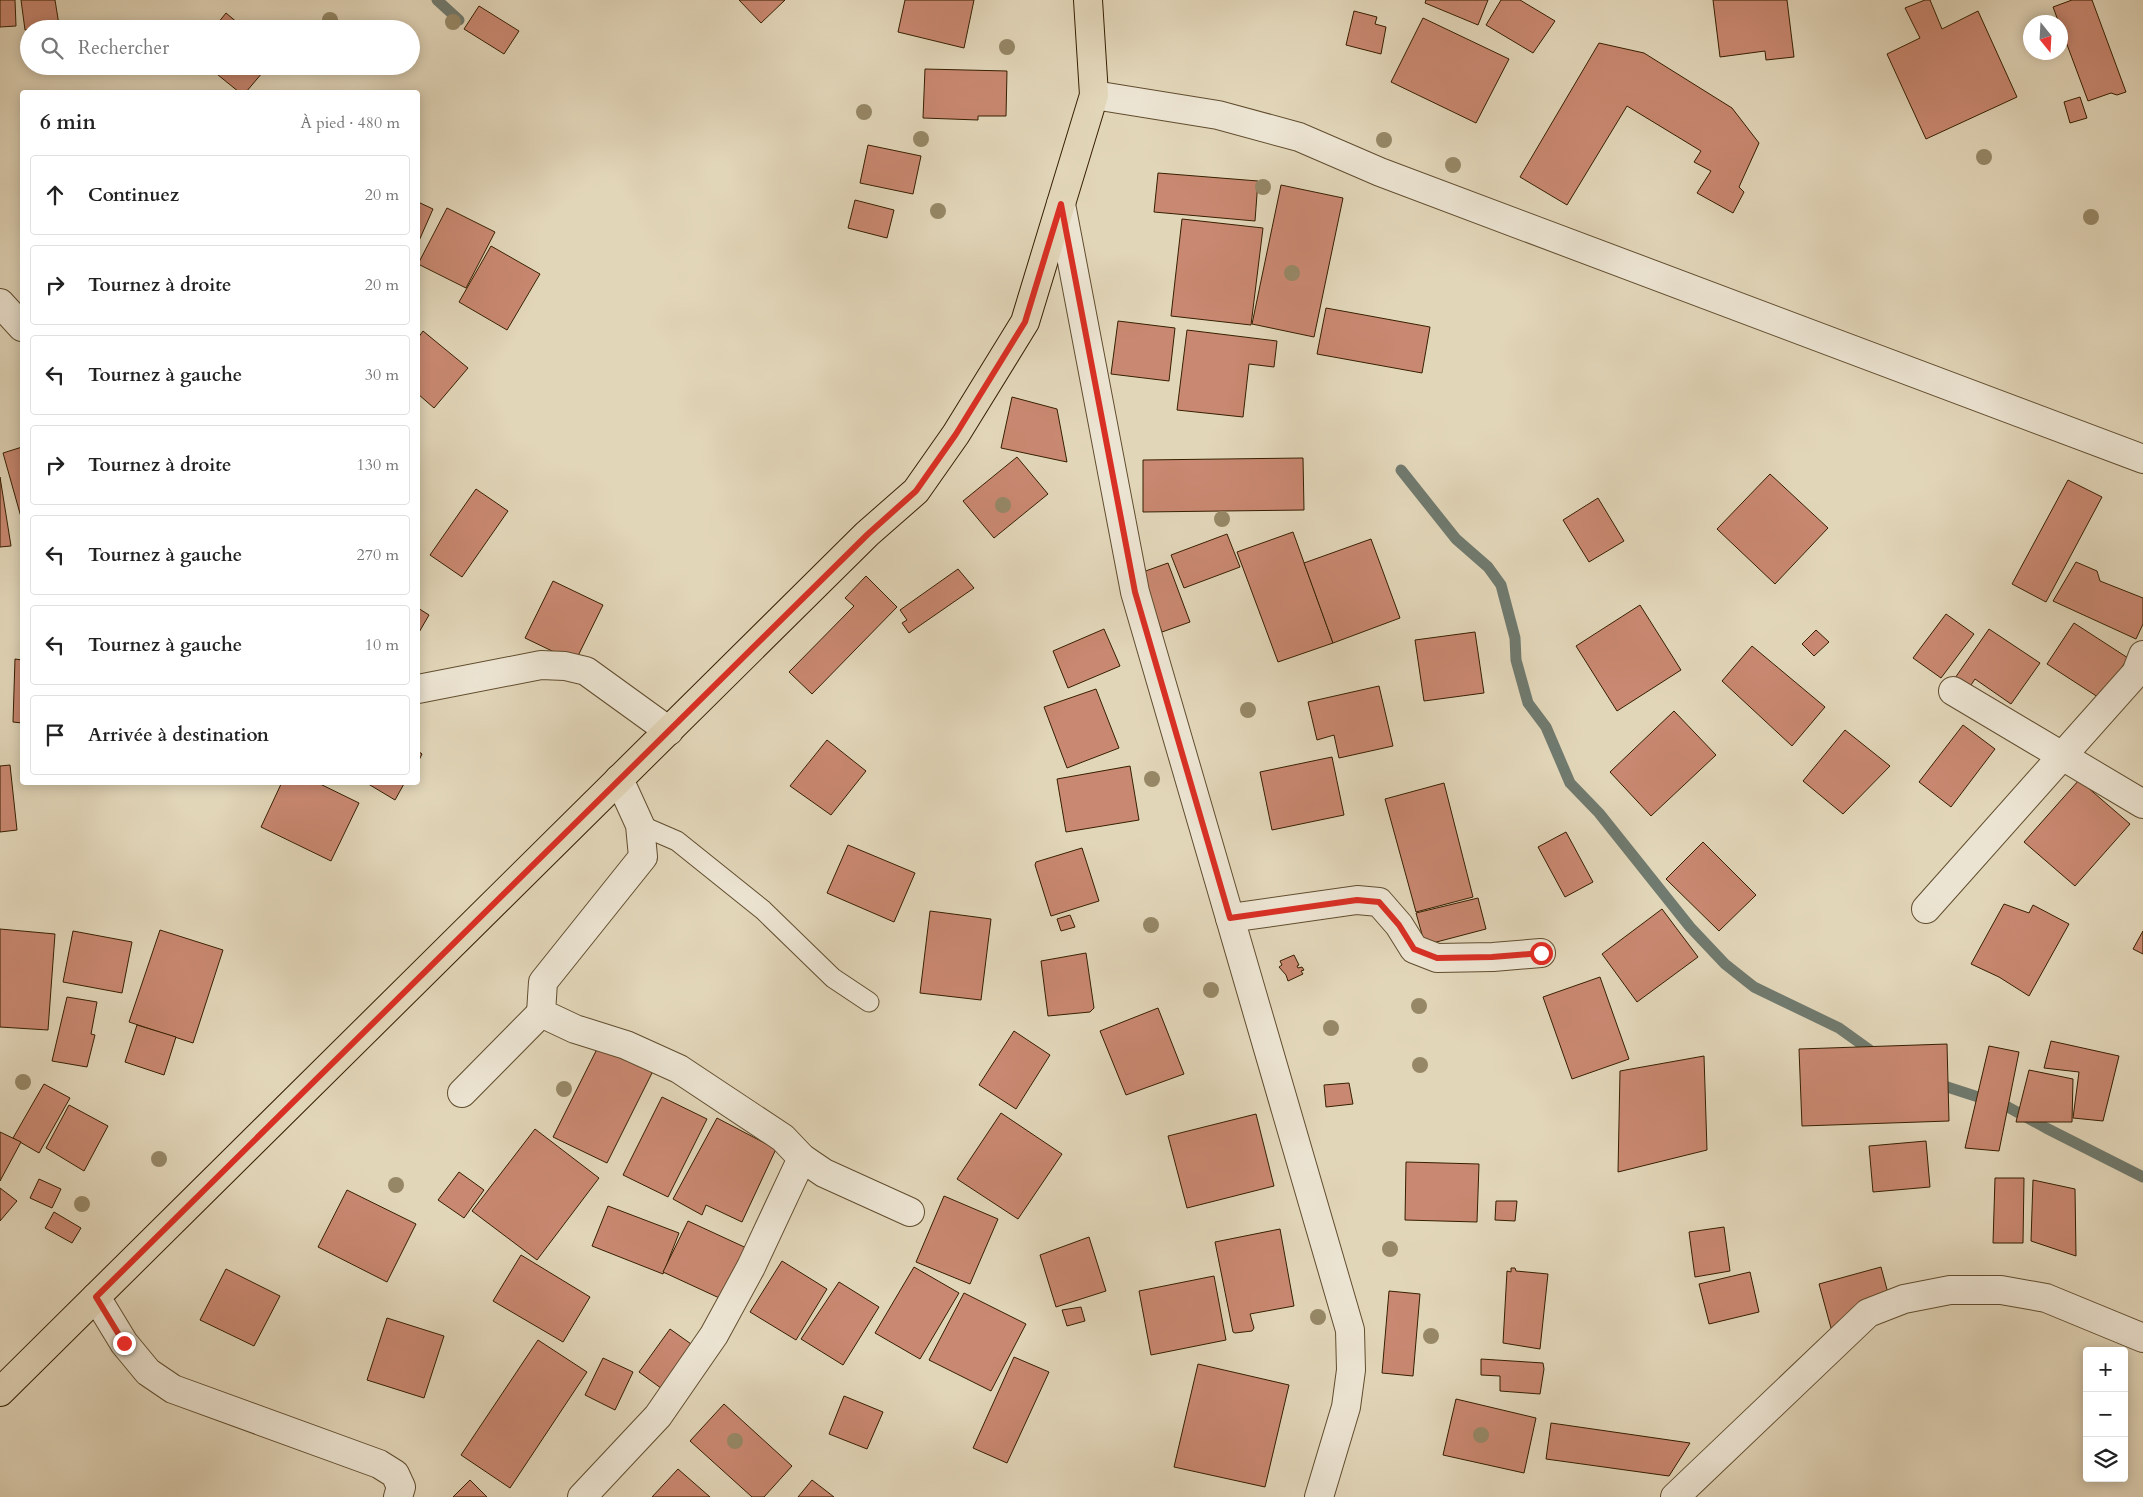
<!DOCTYPE html>
<html lang="fr">
<head>
<meta charset="utf-8">
<style>
  body { margin:0; font-family:Cardo,serif; background:#f2f2f2; color:#222 }
  .controls { position:absolute; right:15px; bottom:15px; display:grid; overflow:hidden; border-radius:5px; box-shadow:0 2px 12px #0003 }
  .controls button { width:45px; height:45px; display:grid; place-items:center; padding:0; border:0; border-bottom:1px solid #e0e0e0; background:#fff; color:#222; font:25px sans-serif }
  .compass { position:absolute; left:2023px; top:15px; width:45px; height:45px; border-radius:50%; background:#fff; box-shadow:0 2px 12px #0003; rotate:162deg }
  .stop { position:absolute; width:15px; height:15px; margin:-11px; border:4px solid #d93025; border-radius:50%; background:#fff }
  .stop.end { background:#d93025; border-color:#fff; box-shadow:0 1px 5px #0008 }
  .list { margin:0; padding:0; list-style:none }
  h2 { display:flex; justify-content:space-between; align-items:center; height:65px; margin:0; padding:0 20px; font-size:21px }
  h2 small { font-size:16px; font-weight:400; color:#767676 }
  .list li { display:grid; grid-template-columns:32px 1fr auto; gap:15px; align-items:center; box-sizing:border-box; height:80px; margin:0 10px 10px; padding:0 10px; border:1px solid #e0e0e0; border-radius:5px }
  .list b { display:block; font-size:19px; white-space:nowrap }
  .list em { font-size:16px; font-style:normal; color:#767676 }
  .icon { flex:none; width:28px; height:28px; fill:none; stroke:currentColor; stroke-width:2; stroke-linecap:round; stroke-linejoin:round }
  .map { position:relative; flex:none; width:2143px; height:1497px; overflow:hidden }
  .search { position:absolute; background:#fff; box-shadow:0 2px 12px #0003; left:20px; top:20px; width:400px; height:55px; display:flex; align-items:center; gap:12px; box-sizing:border-box; padding:0 18px; border-radius:28px; color:#767676; font-size:19px }
  .panel { position:absolute; background:#fff; box-shadow:0 2px 12px #0003; left:20px; top:90px; width:400px; height:695px; border-radius:5px }
  .map>svg:first-child { display:block }
  .lines { fill:none; stroke-linecap:round; stroke-linejoin:round }
  .stream { stroke:#707a6e; stroke-width:11 }
  .building { fill:#c98871; stroke:#361f00 }
  .lane-casing { stroke:#614d2e; stroke-width:21 }
  .street-casing { stroke:#614d2e; stroke-width:30 }
  .primary-casing { stroke:#361f00; stroke-width:30 }
  .lane { stroke:#ece4d2; stroke-width:19 }
  .street { stroke:#ece4d2; stroke-width:28 }
  .primary { stroke:#e2d6b9; stroke-width:28 }
  .tree { fill:#968766 }
  .route { stroke:#d93025; stroke-width:6 }
</style>
</head>
<body>
<div class="map">
<svg width="2143" height="1497" viewBox="0 0 2143 1497">
  <rect width="100%" height="100%" fill="#e2d6b9"/>
  <filter id="stains"><feTurbulence type="fractalNoise" baseFrequency=".004" numOctaves="4"/><feColorMatrix values="0 0 0 0 .2 0 0 0 0 .09 0 0 0 0 .02 0 0 0 .5 -.17"/></filter>
  <radialGradient id="worn" r=".72"><stop offset=".6" stop-color="#630" stop-opacity="0"/><stop offset="1" stop-color="#630" stop-opacity=".3"/></radialGradient>
  <g class="lines">
    <g class="stream">
      <path d="M437 0 459 20"/>
      <path d="M1401 470 1456 539 1488 567 1501 585 1515 638 1516 660 1528 703 1546 727 1570 783 1599 813 1690 927 1725 964 1754 987 1839 1028 1878 1056"/>
      <path d="M1935 1083 2006 1106 2046 1128 2143 1177"/>
    </g>
  </g>
  <g class="building">
    <path d="M0 0H15L16 26 0 27Z"/>
    <path d="M21 0H55L59 25 25 30Z"/>
    <path d="M739 0H785L761 23Z"/>
    <path d="M905 0H974L964 48 898 32Z"/>
    <path d="M1426 0H1488L1478 25 1425 3Z"/>
    <path d="M1501 0H1520L1555 21 1533 53 1486 25Z"/>
    <path d="M1713 0H1787L1794 57 1766 60 1765 51 1720 57Z"/>
    <path d="M1925 0H1930L1942 29 1978 11 2017 97 1926 139 1887 54 1920 38 1905 8Z"/>
    <path d="M2072 0H2092L2126 92 2117 95 2111 93 2088 101 2053 7Z"/>
    <path d="M479 6 519 31 504 54 464 29Z"/>
    <path d="M1354 11 1377 17 1375 24 1386 27 1381 54 1346 45Z"/>
    <path d="M226 13 245 29H213Z"/>
    <path d="M1423 18 1509 59 1476 123 1391 82Z"/>
    <path d="M1599 43 1644 53 1732 108 1759 143 1739 187 1744 192 1733 213 1697 193 1711 171 1694 162 1701 151 1627 106 1567 205 1520 177Z"/>
    <path d="M207 66H268L246 92H239Z"/>
    <path d="M925 69 1007 71 1006 116H978V120L923 118Z"/>
    <path d="M2080 97 2087 118 2070 123 2064 102Z"/>
    <path d="M868 145 921 156 913 194 860 183Z"/>
    <path d="M1158 173 1258 181 1255 221 1154 212Z"/>
    <path d="M1281 185 1343 198 1314 337 1252 324Z"/>
    <path d="M855 200 894 210 887 238 848 228Z"/>
    <path d="M418 202 433 209 418 243Z"/>
    <path d="M447 208 495 232 466 288 418 264Z"/>
    <path d="M1182 219 1263 228 1251 325 1171 316Z"/>
    <path d="M491 246 540 274 507 330 459 302Z"/>
    <path d="M1326 308 1430 327 1422 373 1317 354Z"/>
    <path d="M1118 321 1175 328 1169 381 1111 374Z"/>
    <path d="M1187 330 1277 341 1274 367 1249 364 1243 417 1177 410Z"/>
    <path d="M423 331 468 368 434 408 418 394V338Z"/>
    <path d="M1012 397 1057 409 1067 462 1001 448Z"/>
    <path d="M22 447V516L21 517 3 453Z"/>
    <path d="M1017 457 1048 494 994 538 963 501Z"/>
    <path d="M1303 458 1304 510 1143 512V460Z"/>
    <path d="M1770 474 1828 528 1775 584 1717 529Z"/>
    <path d="M0 477 11 546 0 547Z"/>
    <path d="M2068 480 2102 497 2046 602 2012 584Z"/>
    <path d="M476 489 508 511 462 577 430 555Z"/>
    <path d="M1598 498 1624 541 1589 562 1563 520Z"/>
    <path d="M1293 532 1333 643 1278 662 1237 552Z"/>
    <path d="M1227 534 1240 567 1184 588 1171 555Z"/>
    <path d="M1371 539 1400 618 1333 643 1304 563Z"/>
    <path d="M2076 562 2097 571 2100 581 2143 598V624L2136 639 2053 601Z"/>
    <path d="M1168 563 1190 622 1162 632 1140 573Z"/>
    <path d="M958 569 974 588 909 633 902 623 907 620 900 610Z"/>
    <path d="M866 576 897 607 812 694 789 672 854 606 845 598Z"/>
    <path d="M553 581 603 605 575 662 525 638Z"/>
    <path d="M1640 605 1681 670 1617 711 1576 646Z"/>
    <path d="M418 608 429 615 418 634Z"/>
    <path d="M1946 614 1974 634 1941 678 1913 658Z"/>
    <path d="M2074 623 2128 658 2101 699 2047 664Z"/>
    <path d="M1104 629 1120 666 1068 688 1053 651Z"/>
    <path d="M1989 629 2040 663 2011 704 1975 679 1969 688 1955 678Z"/>
    <path d="M1816 630 1829 642 1814 656 1802 644Z"/>
    <path d="M1475 632 1484 693 1424 701 1415 640Z"/>
    <path d="M1752 646 1825 707 1792 746 1722 681Z"/>
    <path d="M15 659 22 660V723L13 722Z"/>
    <path d="M1379 686 1393 746 1339 758 1334 735 1317 740 1308 702Z"/>
    <path d="M1096 689 1119 748 1067 768 1044 707Z"/>
    <path d="M1674 711 1716 755 1651 816 1610 772Z"/>
    <path d="M1963 725 1995 749 1951 807 1919 782Z"/>
    <path d="M1845 730 1890 766 1843 814 1803 781Z"/>
    <path d="M827 740 866 771 831 815 790 786Z"/>
    <path d="M418 751 422 754 418 762Z"/>
    <path d="M1332 757 1344 815 1272 830 1260 772Z"/>
    <path d="M10 765 17 830 0 832V766Z"/>
    <path d="M1130 766 1139 820 1066 832 1057 779Z"/>
    <path d="M2079 780 2130 824 2075 886 2024 842Z"/>
    <path d="M282 782H316L359 803 331 861 261 827Z"/>
    <path d="M365 782H405L395 800Z"/>
    <path d="M1444 783 1473 897 1416 912 1385 799Z"/>
    <path d="M1566 832 1593 882 1565 897 1538 847Z"/>
    <path d="M1703 842 1756 895 1719 931 1666 879Z"/>
    <path d="M848 845 915 873 894 922 827 893Z"/>
    <path d="M1082 848 1099 901 1051 916 1035 865 1036 862Z"/>
    <path d="M1478 898 1486 929 1425 945 1416 913Z"/>
    <path d="M2004 904 2029 913 2033 905 2069 924 2029 996 1999 977 1971 964Z"/>
    <path d="M1662 909 1698 957 1637 1002 1602 954Z"/>
    <path d="M930 911 991 919 981 1000 920 993Z"/>
    <path d="M1070 915 1075 927 1061 931 1057 919Z"/>
    <path d="M0 929 55 934 48 1030 0 1027Z"/>
    <path d="M160 930 223 950 193 1043 129 1022Z"/>
    <path d="M73 931 132 942 122 993 63 982Z"/>
    <path d="M2143 931V954L2133 949Z"/>
    <path d="M1086 953 1094 1008 1090 1012 1048 1016 1041 961Z"/>
    <path d="M1294 955 1299 965 1297 966 1298 968 1302 967 1304 970 1301 971 1303 974 1288 981 1286 975 1279 967 1282 965 1280 961Z"/>
    <path d="M1600 977 1629 1059 1572 1079 1543 997Z"/>
    <path d="M67 997 97 1002 91 1034 95 1035 87 1067 52 1061Z"/>
    <path d="M1158 1008 1184 1074 1126 1095 1100 1031Z"/>
    <path d="M137 1025 176 1037 164 1075 125 1062Z"/>
    <path d="M1014 1031 1050 1055 1016 1109 979 1085Z"/>
    <path d="M2051 1041 2119 1056 2103 1121 2073 1118 2079 1072 2044 1068Z"/>
    <path d="M600 1043 654 1069 607 1163 553 1137Z"/>
    <path d="M1947 1044 1949 1121 1802 1126 1799 1049Z"/>
    <path d="M1989 1046 2019 1052 1999 1151 1965 1148Z"/>
    <path d="M1704 1056 1707 1150 1618 1172 1620 1071Z"/>
    <path d="M2029 1070 2073 1079 2072 1122H2016Z"/>
    <path d="M1349 1083 1353 1104 1326 1107 1324 1085Z"/>
    <path d="M44 1084 70 1098 39 1153 13 1138Z"/>
    <path d="M662 1097 707 1119 668 1197 623 1175Z"/>
    <path d="M69 1105 108 1126 84 1171 46 1148Z"/>
    <path d="M1001 1113 1062 1154 1018 1219 957 1179Z"/>
    <path d="M1256 1114 1274 1186 1187 1208 1168 1136Z"/>
    <path d="M717 1118 776 1149 742 1222 706 1205 702 1215 673 1199Z"/>
    <path d="M535 1129 599 1178 537 1260 472 1211Z"/>
    <path d="M0 1132 21 1142 0 1181Z"/>
    <path d="M1926 1141 1930 1187 1873 1192 1869 1146Z"/>
    <path d="M1406 1162 1479 1164 1477 1222 1405 1220Z"/>
    <path d="M459 1172 484 1190 464 1218 438 1200Z"/>
    <path d="M1995 1178H2024L2023 1243H1993Z"/>
    <path d="M39 1179 61 1189 52 1208 30 1198Z"/>
    <path d="M2033 1180 2075 1189 2076 1256 2031 1241Z"/>
    <path d="M0 1188 17 1201 0 1221Z"/>
    <path d="M347 1190 416 1224 387 1282 318 1247Z"/>
    <path d="M944 1196 998 1219 970 1284 916 1262Z"/>
    <path d="M1496 1201H1517L1515 1221 1495 1220Z"/>
    <path d="M608 1206 679 1233 663 1274 592 1246Z"/>
    <path d="M54 1212 81 1228 72 1243 45 1228Z"/>
    <path d="M688 1221 753 1251 728 1302 663 1272Z"/>
    <path d="M1724 1227 1730 1271 1695 1277 1689 1232Z"/>
    <path d="M1280 1229 1294 1306 1250 1314 1254 1328 1252 1331 1235 1333 1233 1332 1215 1242Z"/>
    <path d="M1089 1237 1106 1291 1056 1307 1040 1255Z"/>
    <path d="M521 1255 590 1297 563 1342 493 1301Z"/>
    <path d="M782 1261 827 1289 796 1340 750 1312Z"/>
    <path d="M914 1267 959 1293 920 1359 875 1333Z"/>
    <path d="M1881 1267 1893 1312 1831 1328 1819 1284Z"/>
    <path d="M1511 1268H1515L1516 1271 1548 1274 1540 1349 1503 1343 1507 1271 1511 1272Z"/>
    <path d="M226 1269 280 1296 254 1346 200 1320Z"/>
    <path d="M1750 1272 1759 1312 1709 1324 1699 1284Z"/>
    <path d="M1214 1276 1226 1340 1151 1355 1139 1291Z"/>
    <path d="M839 1282 879 1307 843 1365 801 1339Z"/>
    <path d="M1389 1291 1420 1294 1413 1376 1382 1373Z"/>
    <path d="M964 1293 1026 1324 991 1391 929 1360Z"/>
    <path d="M1081 1307 1085 1321 1067 1326 1062 1310Z"/>
    <path d="M387 1318 444 1336 424 1398 367 1380Z"/>
    <path d="M670 1329 701 1351 669 1394 639 1372Z"/>
    <path d="M538 1340 587 1372 510 1488 461 1455Z"/>
    <path d="M1014 1357 1049 1372 1007 1463 973 1448Z"/>
    <path d="M603 1358 633 1372 615 1410 585 1395Z"/>
    <path d="M1481 1359 1543 1363 1544 1369 1540 1394 1500 1391V1376L1481 1375Z"/>
    <path d="M1198 1364 1289 1385 1265 1487 1174 1467Z"/>
    <path d="M844 1396 883 1412 867 1449 829 1434Z"/>
    <path d="M1456 1399 1536 1418 1524 1473 1443 1455Z"/>
    <path d="M724 1404 792 1466 764 1497H752L690 1441Z"/>
    <path d="M1551 1423 1690 1443 1669 1476 1546 1459Z"/>
    <path d="M678 1469 710 1497H652Z"/>
    <path d="M470 1480 487 1497H453Z"/>
    <path d="M812 1480 834 1497H798Z"/>
  </g>
  <g class="lines">
    <defs>
      <path id="lane" d="M640 825 677 841 763 910 833 978 869 1002"/>
      <g id="street">
        <path d="M1094 95 1218 115 1299 137 1380 172 2143 459"/>
        <path d="M1061 204 1135 592 1350 1330 1351 1370 1346 1407 1319 1497"/>
        <path d="M0 303 22 327"/>
        <path d="M418 689 541 665 565 666 586 671 669 731"/>
        <path d="M1953 691 2143 804"/>
        <path d="M619 779 640 825 643 857 543 982 541 1013 575 1029 626 1045 679 1069 783 1138 802 1158 824 1173 910 1212"/>
        <path d="M1926 909 2136 673 2143 655"/>
        <path d="M1230 918 1357 900 1379 902 1399 925 1414 949 1437 958 1493 957 1541 953"/>
        <path d="M462 1093 541 1013"/>
        <path d="M96 1297 124 1343 148 1372 173 1389 379 1464 395 1474 401 1487 398 1497"/>
        <path d="M582 1497 658 1416 714 1335 751 1267 802 1158"/>
        <path d="M1675 1497 1868 1313 1904 1299 1950 1290H2001L2046 1298 2143 1338"/>
      </g>
      <path id="primary" d="M0 1392 867 534 916 491 956 434 1025 322 1094 95 1088 0"/>
    </defs>
    <use href="#lane" class="lane-casing"/>
    <use href="#street" class="street-casing"/>
    <use href="#primary" class="primary-casing"/>
    <use href="#lane" class="lane"/>
    <use href="#street" class="street"/>
    <use href="#primary" class="primary"/>
  </g>
  <g class="tree">
    <circle cx="330" cy="20" r="8"/>
    <circle cx="453" cy="22" r="8"/>
    <circle cx="1007" cy="47" r="8"/>
    <circle cx="864" cy="112" r="8"/>
    <circle cx="921" cy="139" r="8"/>
    <circle cx="1384" cy="140" r="8"/>
    <circle cx="1984" cy="157" r="8"/>
    <circle cx="1453" cy="165" r="8"/>
    <circle cx="1263" cy="187" r="8"/>
    <circle cx="938" cy="211" r="8"/>
    <circle cx="2091" cy="217" r="8"/>
    <circle cx="1292" cy="273" r="8"/>
    <circle cx="1003" cy="505" r="8"/>
    <circle cx="1222" cy="519" r="8"/>
    <circle cx="1248" cy="710" r="8"/>
    <circle cx="1152" cy="779" r="8"/>
    <circle cx="1151" cy="925" r="8"/>
    <circle cx="1211" cy="990" r="8"/>
    <circle cx="1419" cy="1006" r="8"/>
    <circle cx="1331" cy="1028" r="8"/>
    <circle cx="1420" cy="1065" r="8"/>
    <circle cx="23" cy="1082" r="8"/>
    <circle cx="564" cy="1089" r="8"/>
    <circle cx="159" cy="1159" r="8"/>
    <circle cx="396" cy="1185" r="8"/>
    <circle cx="82" cy="1204" r="8"/>
    <circle cx="1390" cy="1249" r="8"/>
    <circle cx="1318" cy="1317" r="8"/>
    <circle cx="1431" cy="1336" r="8"/>
    <circle cx="1481" cy="1435" r="8"/>
    <circle cx="735" cy="1441" r="8"/>
  </g>
  <g class="lines">
    <path class="route" d="M124 1343 96 1297 868 534 916 491 956 434 1025 322 1061 204 1135 592 1230 918 1357 900 1379 902 1399 925 1414 949 1437 958 1492 957 1541 953"/>
  </g>
  <rect width="100%" height="100%" filter="url(#stains)"/>
  <rect width="100%" height="100%" fill="url(#worn)"/>
</svg>
<div class="controls">
<button>+</button>
<button>−</button>
<button><svg class="icon" aria-label="layers" viewBox="0 0 24 24"><path d="M12 4l9 5-9 5-9-5zM3 14l9 5 9-5"/></svg></button>
</div>
<svg class="compass" viewBox="-18 -18 36 36"><path d="M0-13l5 13h-10z" fill="#e53935"/><path d="M0 13l5-13h-10z" fill="#767676"/></svg>
<div class="stop" style="left:1541px;top:953px"></div>
<div class="stop end" style="left:124px;top:1343px"></div>
<div class="search"><svg class="icon" aria-label="search" viewBox="0 0 24 24"><circle cx="10" cy="10" r="6"/><path d="M15 15l6 6"/></svg>Rechercher</div>
<section class="panel">
<h2>6 min<small>À pied · 480 m</small></h2>
<ul class="list">
<li><svg class="icon" aria-label="ahead" viewBox="0 0 24 24"><path d="M12 20V5M6 11l6-6 6 6"/></svg><div><b>Continuez</b></div><em>20 m</em></li>
<li><svg class="icon" aria-label="right" viewBox="0 0 24 24"><path d="M7 20v-9h11M14 6l5 5-5 5"/></svg><div><b>Tournez à droite</b></div><em>20 m</em></li>
<li><svg class="icon" aria-label="left" viewBox="0 0 24 24"><path d="M17 20v-9H6M10 6l-5 5 5 5"/></svg><div><b>Tournez à gauche</b></div><em>30 m</em></li>
<li><svg class="icon" aria-label="right" viewBox="0 0 24 24"><path d="M7 20v-9h11M14 6l5 5-5 5"/></svg><div><b>Tournez à droite</b></div><em>130 m</em></li>
<li><svg class="icon" aria-label="left" viewBox="0 0 24 24"><path d="M17 20v-9H6M10 6l-5 5 5 5"/></svg><div><b>Tournez à gauche</b></div><em>270 m</em></li>
<li><svg class="icon" aria-label="left" viewBox="0 0 24 24"><path d="M17 20v-9H6M10 6l-5 5 5 5"/></svg><div><b>Tournez à gauche</b></div><em>10 m</em></li>
<li><svg class="icon" aria-label="arrive" viewBox="0 0 24 24"><path d="M6 21V4h12l-3 4 3 4H6"/></svg><div><b>Arrivée à destination</b></div></li>
</ul>
</section>
</div>
</body>
</html>
